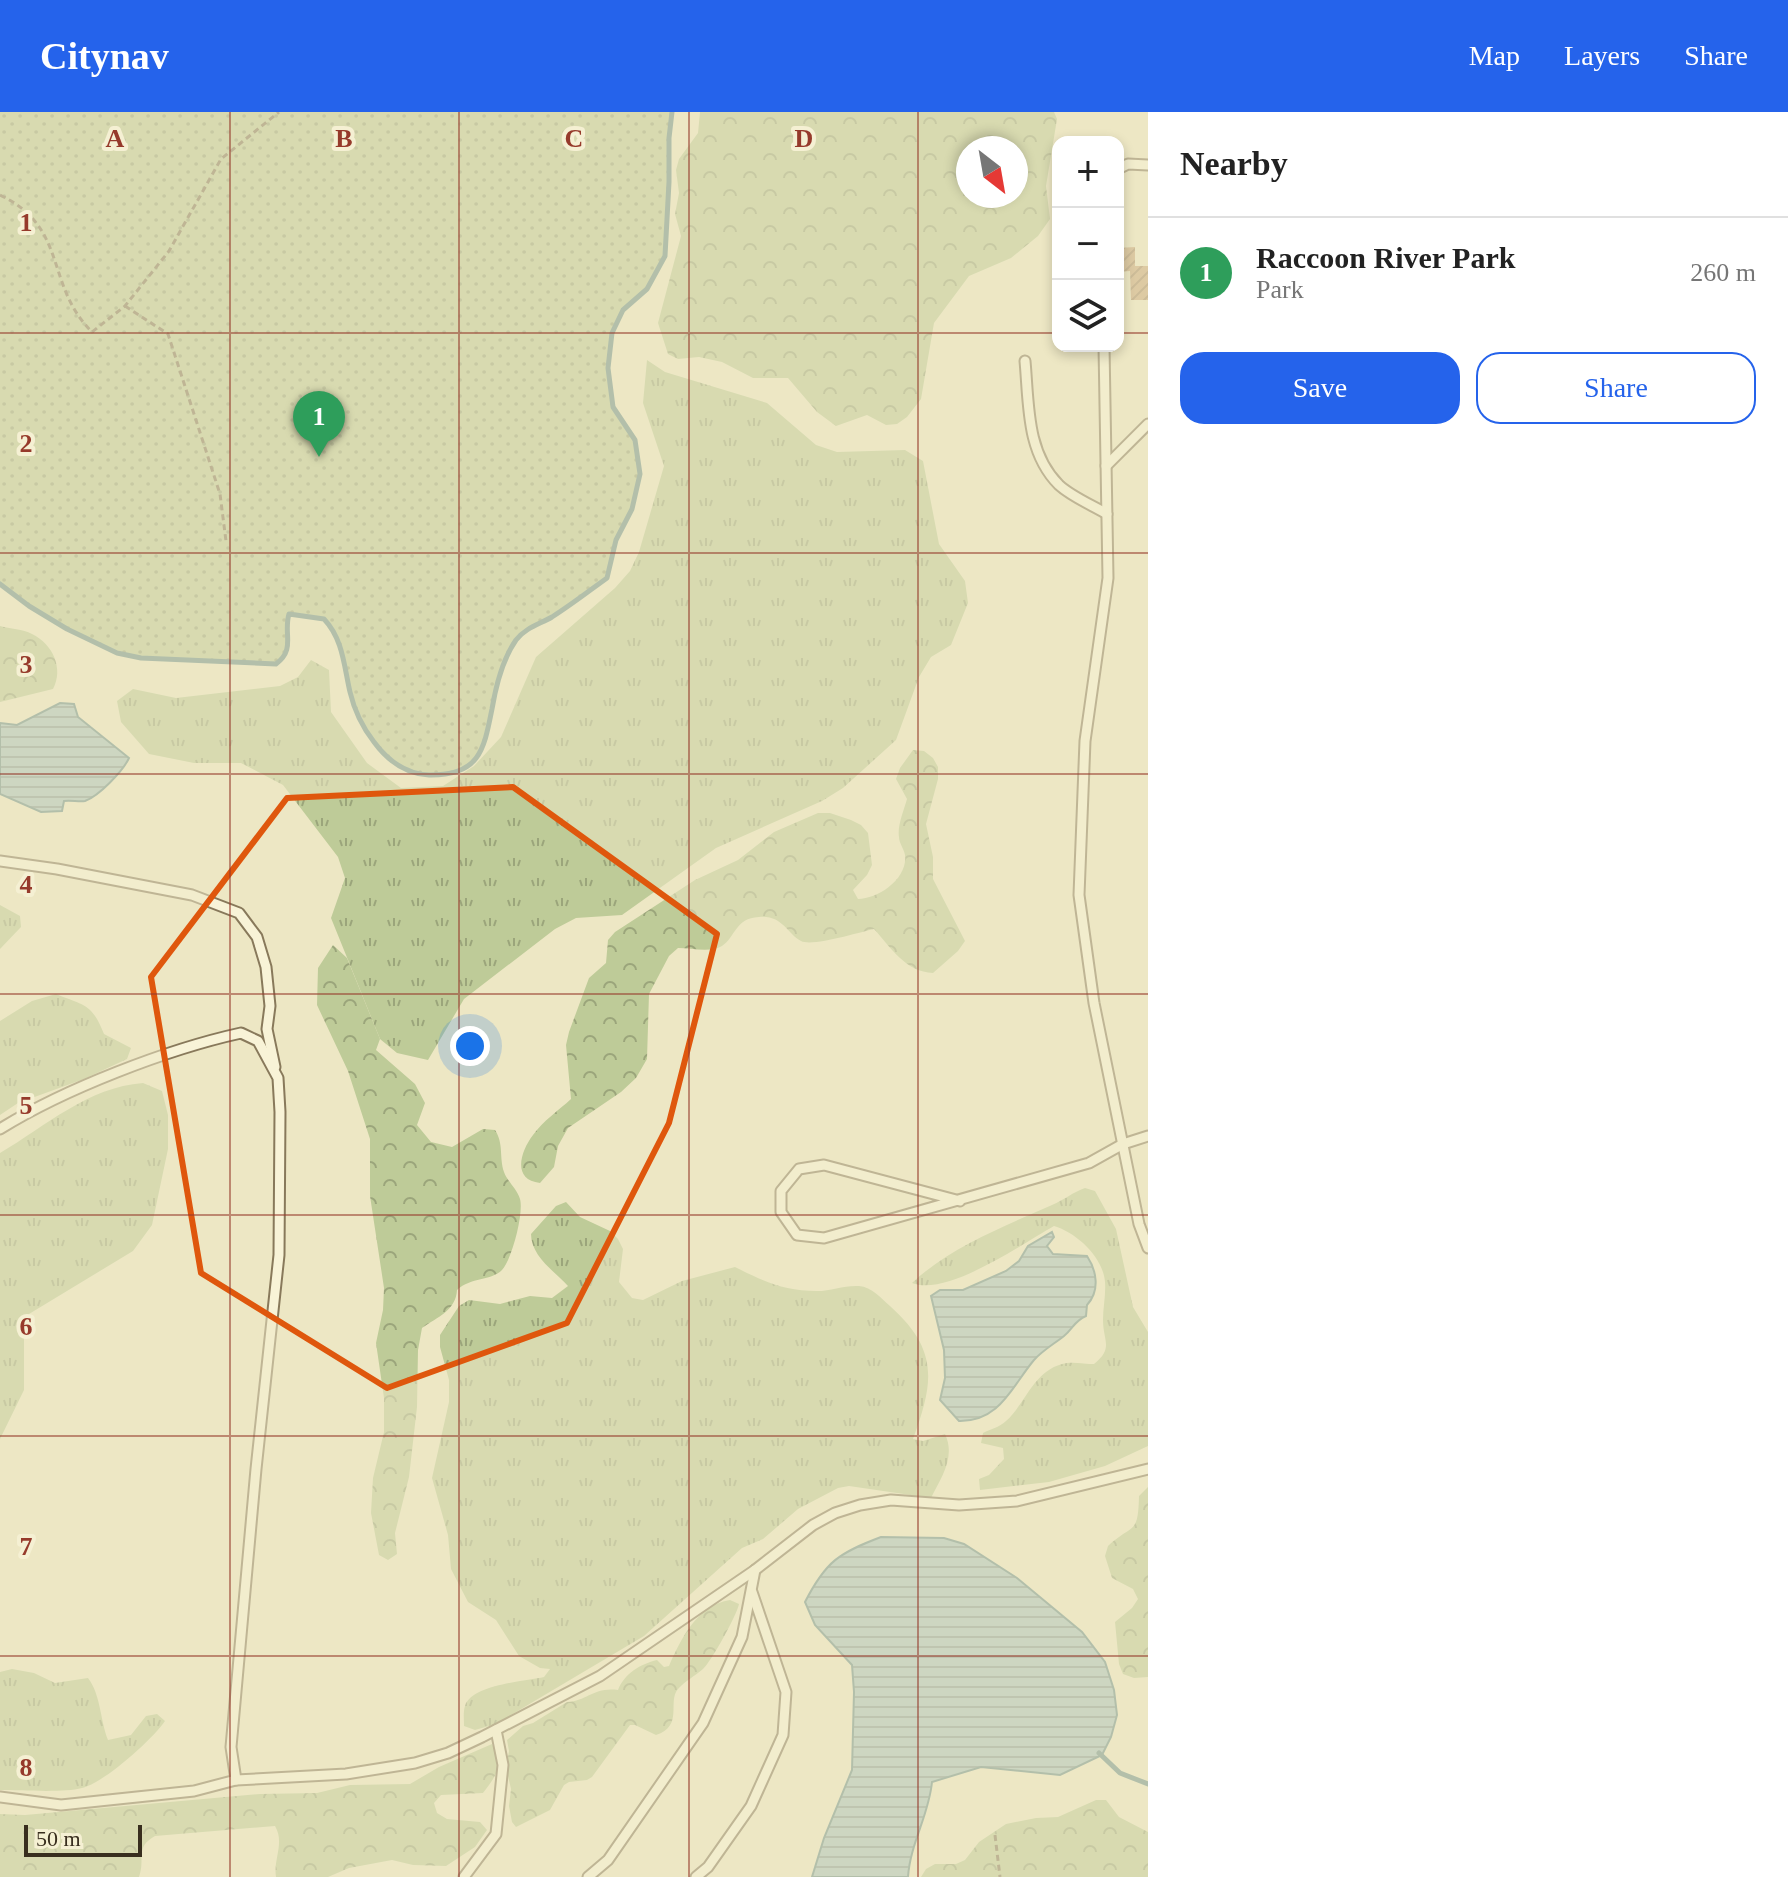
<!DOCTYPE html>
<html lang="en">
<head>
<meta charset="utf-8">
<style>
  body { margin:0; font-family:Georgia,serif; background:#f6f6f6; color:#222 }
  .controls { position:absolute; right:24px; top:24px; display:grid; overflow:hidden; border-radius:16px; box-shadow:0 4px 12px #0003 }
  .controls button { width:72px; height:72px; display:grid; place-items:center; padding:0; border:0; border-bottom:2px solid #e0e0e0; background:#fff; color:#222; font:40px sans-serif }
  .compass { position:absolute; left:956px; top:24px; width:72px; height:72px; border-radius:50%; background:#fff; box-shadow:0 4px 12px #0003; rotate:149deg }
  .scale { position:absolute; left:24px; bottom:20px; width:118px; box-sizing:border-box; padding-left:8px; border:4px solid #382e1e; border-top:0; font-size:22px; line-height:28px; white-space:nowrap; color:#382e1e; -webkit-text-stroke:6px #f5f0d3; paint-order:stroke }
  .you { position:absolute; left:470px; top:934px; width:28px; height:28px; margin:-20px; border:6px solid #fff; border-radius:50%; background:#1a73e8; box-shadow:0 0 0 12px #1a73e833 }
  .badge { display:grid; place-items:center; width:52px; height:52px; border-radius:50%; background:#2563eb; color:#fff; font-size:26px; font-weight:700 }
  .pin { position:absolute; translate:-50% -66px; filter:drop-shadow(0 2px 4px #0008) }
  .pin::after { content:''; position:absolute; top:42px; width:28px; height:24px; background:inherit; clip-path:polygon(0 0,100% 0,50% 100%) }
  .list { margin:0; padding:0; list-style:none }
  h2 { display:flex; justify-content:space-between; align-items:center; height:104px; margin:0; padding:0 32px; font-size:34px }
  h2 small { font-size:26px; font-weight:400; color:#767676 }
  .list li { display:grid; grid-template-columns:52px 1fr auto; gap:24px; align-items:center; box-sizing:border-box; height:112px; padding:0 32px; border-top:2px solid #e0e0e0 }
  .list b { display:block; font-size:30px; white-space:nowrap }
  .list p { margin:0; font-size:26px; white-space:nowrap; color:#767676 }
  .list em { font-size:26px; font-style:normal; color:#767676 }
  .actions { display:flex; gap:16px; padding:24px 32px }
  .actions a { flex:1; padding:18px 0; border:2px solid #2563eb; border-radius:24px; text-align:center; font-size:28px; color:#2563eb }
  .actions .main { background:#2563eb; color:#fff }
  .icon { flex:none; width:44px; height:44px; fill:none; stroke:currentColor; stroke-width:2; stroke-linecap:round; stroke-linejoin:round }
  .map { position:relative; flex:none; width:1148px; height:1765px; overflow:hidden }
  header { display:flex; align-items:center; gap:48px; box-sizing:border-box; height:112px; padding:0 40px; background:#2563eb; color:#fff }
  header strong { font-size:38px }
  nav { display:flex; gap:44px; margin-inline-start:auto; font-size:28px }
  main { display:flex }
  aside { flex:1; background:#fff }
  .map>svg:first-child { display:block }
  .grass { fill:url(#grass-tufts) }
  .forest { fill:url(#forest-crowns); fill-rule:evenodd }
  .park { fill:url(#park-dots) }
  .water { fill:url(#water-rules); stroke:#6d8f8b; stroke-width:2 }
  .lines { fill:none; stroke-linecap:round; stroke-linejoin:round }
  .stream { stroke:#6d8f8b; stroke-width:5 }
  .building { fill:url(#building-hatch) }
  .lane-casing { stroke:#88795b; stroke-width:13 }
  .path { stroke:#88795b; stroke-width:3; stroke-dasharray:6 4; stroke-linecap:butt }
  .lane { stroke:#f8f3d7; stroke-width:9 }
  .marked { fill:none; stroke:#df570d; stroke-width:6; stroke-linejoin:round }
  .grid { fill:none; stroke:#963a2b; stroke-width:2; stroke-opacity:0.55 }
  .grid-label { font-size:26px; text-anchor:middle; font-weight:bold; fill:#963a2b; stroke:#f5f0d3; stroke-width:8; stroke-linejoin:round; paint-order:stroke }
</style>
</head>
<body>
<header>
<strong>Citynav</strong>
<nav><a>Map</a><a>Layers</a><a>Share</a></nav>
</header>
<main>
<div class="map">
<svg width="1148" height="1765" viewBox="0 0 1148 1765">
  <defs>
    <pattern id="grass-tufts" width="24" height="20" patternUnits="userSpaceOnUse" patternTransform="scale(2)"><rect width="24" height="20" fill="#becb98"/><path d="M3 7l-1-3M5 7V3M7 7l1-3M15 17l-1-3M17 17v-4M19 17l1-3" fill="none" stroke="#9ba57b"/></pattern>
    <pattern id="forest-crowns" width="20" height="18" patternUnits="userSpaceOnUse" patternTransform="scale(2)"><rect width="20" height="18" fill="#becb98"/><path d="M2 6a3 3 0 1 1 6 0M12 15a3 3 0 1 1 6 0" fill="none" stroke="#9ba57b"/></pattern>
    <pattern id="park-dots" width="8" height="8" patternUnits="userSpaceOnUse" patternTransform="scale(2)"><rect width="8" height="8" fill="#becb98"/><path d="M2 2h.1M6 6h.1" fill="none" stroke="#9ba57b" stroke-width="1.8" stroke-linecap="round"/></pattern>
    <pattern id="water-rules" width="6" height="5" patternUnits="userSpaceOnUse" patternTransform="scale(2)"><rect width="6" height="5" fill="#a6c0bc"/><path d="M0 2.5h6" fill="none" stroke="#889c98"/></pattern>
    <pattern id="building-hatch" width="6" height="6" patternUnits="userSpaceOnUse" patternTransform="scale(2)"><rect width="6" height="6" fill="#cba77a"/><path d="M-1 1l2-2M0 6l6-6M5 7l2-2" fill="none" stroke="#a68863"/></pattern>
  </defs>
  <rect width="100%" height="100%" fill="#ede7c4"/>
  <g class="grass">
    <path d="M647 248 665 260 767 291 816 333 837 340 905 338 923 349 939 432 965 469 968 491 951 533 931 545 919 565 896 628 843 676 822 689 716 736 622 803 576 806 555 817 464 887 428 948 397 941 380 927 331 806 345 766 338 745 283 673 241 651H194L149 642 121 610 117 589 133 577 176 586 280 574 298 565 311 548 329 558 331 600 367 651 401 676 443 674 474 654 501 625 536 545 615 476 630 459 639 440 664 354 643 291Z"/>
    <path d="M0 793 20 804 21 815 0 837Z"/>
    <path d="M56 882C86 894 92 892 104 922L131 936 127 947 84 967 18 991 0 1003V909L32 889Z"/>
    <path d="M143 971 162 979 168 1003V1037L152 1113 133 1139 29 1202 24 1212V1278L0 1327V1041C46 1014 88 975 143 971Z"/>
    <path d="M1085 1076 1095 1079 1116 1117 1133 1195 1148 1220V1334L1105 1354 1049 1370 980 1378 979 1367 989 1363 1004 1347 1003 1336 981 1331 983 1321C991 1317 1000 1315 1006 1309 1026 1291 1033 1260 1062 1252 1071 1249 1085 1252 1094 1252 1114 1236 1103 1229 1103 1208 1103 1195 1106 1183 1105 1170 1103 1145 1077 1121 1054 1114 1022 1132 947 1185 912 1171 950 1135 1005 1114 1052 1093 1064 1088 1073 1080 1085 1076Z"/>
    <path d="M566 1090 580 1105 610 1119 618 1127 623 1137 619 1170 632 1186 643 1188 682 1169 735 1155C763 1169 784 1179 817 1179 831 1179 845 1173 859 1174 872 1175 881 1186 890 1194 939 1238 934 1270 913 1327L923 1329 945 1322C956 1345 941 1366 931 1386L849 1374 838 1376 798 1397 763 1427 742 1436 644 1524 496 1612 475 1618 464 1614C464 1608 463 1600 465 1594 471 1573 525 1569 544 1565L550 1557 540 1556 519 1544 496 1508 468 1490 451 1457 448 1423 432 1366 449 1290V1268L440 1235V1223L459 1194 469 1188 500 1192 530 1184 552 1186 568 1174C554 1159 531 1144 531 1122L556 1094Z"/>
    <path d="M12 1557 34 1561 55 1571 88 1566C101 1583 100 1608 108 1628L131 1623 146 1604 157 1602 165 1609C152 1628 104 1671 82 1676 64 1681 21 1678 0 1678V1560Z"/>
  </g>
  <g class="forest">
    <path d="M700 0H1054L1057 7 1046 74 1050 107 1038 124 1011 146 969 164 934 211 921 287 907 305 897 312 886 313 867 303 836 314 817 300 788 266H753L722 250 699 245 678 247 668 242 658 211 681 124 675 102 679 81 676 58 679 47 698 21ZM968 36H1016V84H968Z"/>
    <path d="M0 514C10 517 23 517 32 522 53 532 64 557 53 577L0 590Z"/>
    <path d="M913 638 924 639 933 646 938 655V667L926 712 933 745V767L965 829 958 839 933 861C906 860 891 836 874 817 860 820 812 835 801 829 787 822 783 803 759 805 735 806 735 826 722 834 711 841 691 836 678 836L669 844 649 882 647 947 636 966 621 980 568 1016 558 1034 554 1055 540 1071C512 1068 520 1040 533 1023 543 1009 559 998 571 987L566 933 569 920 589 866 606 851 608 828 615 820 695 768 738 748 774 720 818 701H830L851 708 861 713 868 721 872 753 867 763 853 778 858 787C878 787 908 767 905 743 904 737 899 731 899 725 897 714 904 698 907 687L896 667 900 656Z"/>
    <path d="M333 833 347 846 380 927 376 938 415 972 425 991 417 1013 431 1030 452 1035 483 1017 495 1018C504 1032 499 1045 504 1060 507 1069 517 1077 520 1087 524 1101 512 1147 502 1158 491 1169 471 1165 457 1178 456 1198 438 1205 422 1216L418 1238 417 1295 409 1365 395 1421 397 1442 388 1448 379 1443 371 1401 373 1366 384 1320V1286L376 1231 383 1198 384 1176 370 1084V1027L348 959 317 893 318 856Z"/>
    <path d="M1148 1375V1565L1134 1566 1123 1562 1119 1552 1115 1510 1132 1496 1138 1487 1133 1477 1112 1466 1105 1444 1108 1434C1133 1411 1138 1424 1139 1384Z"/>
    <path d="M730 1488 739 1492C737 1503 711 1550 703 1557 695 1564 685 1569 678 1577 667 1590 684 1614 656 1623L635 1613H630L592 1665 587 1668 569 1670 564 1673 550 1698 516 1715 512 1710 509 1694 511 1677 506 1655 509 1639 507 1628 523 1614 533 1611 567 1590C588 1589 593 1575 618 1578 624 1562 640 1552 657 1548L664 1555 669 1554C681 1527 697 1493 730 1488Z"/>
    <path d="M492 1632C505 1653 496 1664 483 1681L441 1683 434 1691 437 1701 447 1707 480 1710 487 1718 475 1735 446 1754 413 1753 392 1748 349 1756 328 1765H276C273 1747 285 1731 275 1714L155 1724C134 1736 146 1746 139 1765H0V1702L25 1703 260 1682 317 1681 350 1673 410 1672 439 1655Z"/>
    <path d="M1096 1688H1106L1119 1705 1148 1720V1765H921L926 1757 935 1752H956L965 1748 979 1730 1006 1712 1036 1706 1058 1705Z"/>
  </g>
  <path class="park" d="M0 0H672L669 26V70L665 144 647 177 623 198 612 221 608 256 613 295 635 328 640 362 632 397 616 428 607 466C589 479 571 493 552 505 540 512 525 516 516 528 502 548 496 573 492 597 484 637 480 664 429 663 406 662 388 649 374 630 363 616 354 597 350 580 344 554 343 527 324 507L289 502C283 522 296 537 276 552L141 546 117 541 67 517 29 494 0 472Z"/>
  <g class="water">
    <path d="M60 591 74 592 78 605 129 646C123 659 99 684 85 689 79 690 71 688 64 689L62 699 41 700 0 682V611L17 613Z"/>
    <path d="M1052 1120 1054 1125 1047 1134 1053 1142 1087 1144C1097 1159 1100 1179 1087 1193L1086 1204C1074 1209 1073 1217 1064 1224 1054 1232 1043 1238 1034 1248 1012 1274 1000 1310 959 1309L940 1288 945 1266 944 1238 931 1184 940 1178H963L1006 1159 1019 1149 1028 1134Z"/>
    <path d="M881 1425 944 1426 964 1432 1017 1466 1082 1520 1105 1550 1114 1578 1117 1603 1111 1625 1102 1643 1060 1663 981 1655 932 1670C929 1703 910 1732 908 1765H812L824 1726 852 1658 854 1580 852 1553 815 1513 805 1490C826 1449 839 1441 881 1425Z"/>
  </g>
  <g class="lines">
    <g class="stream">
      <path d="M0 472 29 494 67 517 117 541 141 546 276 552C296 537 283 522 289 502L324 507C343 527 344 554 350 580 354 597 363 616 374 630 388 649 406 662 429 663 480 664 484 637 492 597 496 573 502 548 516 528 525 516 540 512 552 505 571 493 589 479 607 466L616 428 632 397 640 362 635 328 613 295 608 256 612 221 623 198 647 177 665 144 669 70V26L672 0"/>
      <path d="M1099 1641 1120 1661 1148 1672"/>
    </g>
  </g>
  <path class="building" d="M1135 135V154H1148V188H1131L1130 159 1118 160V136Z"/>
  <g class="lines">
    <defs>
      <g id="lane">
        <path d="M1118 57 1128 52 1148 53"/>
        <path d="M1104 234 1108 466 1085 629 1079 783 1094 891 1139 1112 1148 1136"/>
        <path d="M1025 249C1029 292 1026 340 1059 373 1072 385 1092 393 1107 402"/>
        <path d="M1106 354 1148 312"/>
        <path d="M0 749 57 757 192 783 239 801 257 825 266 855 270 894 267 917 275 955"/>
        <path d="M0 1017C64 977 168 937 241 921L258 929 278 966 280 1000 279 1143 256 1357 231 1635 236 1668"/>
        <path d="M960 1089 824 1053 799 1057 781 1079V1100L797 1123 824 1126 1089 1051 1123 1032 1148 1024"/>
        <path d="M0 1685 61 1693 194 1679 236 1668 346 1662 415 1651 448 1641 482 1625 600 1564 755 1458 813 1413 835 1401 860 1393 891 1388 959 1393 1017 1389 1148 1357"/>
        <path d="M464 1765 496 1722 503 1653 496 1618"/>
        <path d="M588 1765 608 1748 703 1611 742 1525 755 1458"/>
        <path d="M696 1765 708 1755 751 1694 783 1623 786 1580 752 1480"/>
      </g>
    </defs>
    <use href="#lane" class="lane-casing"/>
    <g class="path">
      <path d="M0 83C69 116 44 172 92 220L125 194 169 139 221 47 279 0"/>
      <path d="M125 194 168 222 220 382 226 429"/>
      <path d="M995 1723 1000 1765"/>
    </g>
    <use href="#lane" class="lane"/>
  </g>
  <path d="M0 0H1148V1765H0ZM513 675 717 822 669 1011 567 1211 387 1276 201 1161 151 865 287 686Z" fill="#ede7c4" fill-opacity=".55" fill-rule="evenodd"/>
  <path class="marked" d="M513 675 717 822 669 1011 567 1211 387 1276 201 1161 151 865 287 686Z"/>
  <path class="grid" d="M230 0V1765M459 0V1765M689 0V1765M918 0V1765M0 221H1058M1118 221H1148M0 441H1148M0 662H1148M0 882H1148M0 1103H1148M0 1324H1148M0 1544H1148"/>
  <g class="grid-label">
    <text x="115" y="35">A</text>
    <text x="344" y="35">B</text>
    <text x="574" y="35">C</text>
    <text x="804" y="35">D</text>
    <text x="26" y="119">1</text>
    <text x="26" y="340">2</text>
    <text x="26" y="561">3</text>
    <text x="26" y="781">4</text>
    <text x="26" y="1002">5</text>
    <text x="26" y="1223">6</text>
    <text x="26" y="1443">7</text>
    <text x="26" y="1664">8</text>
  </g>
</svg>
<div class="controls">
<button>+</button>
<button>−</button>
<button><svg class="icon" aria-label="layers" viewBox="0 0 24 24"><path d="M12 4l9 5-9 5-9-5zM3 14l9 5 9-5"/></svg></button>
</div>
<svg class="compass" viewBox="-18 -18 36 36"><path d="M0-13l5 13h-10z" fill="#e53935"/><path d="M0 13l5-13h-10z" fill="#767676"/></svg>
<div class="scale">50 m</div>
<div class="you"></div>
<div class="pin badge" style="left:319px;top:345px;background:#2e9e5b">1</div>
</div>
<aside>
<h2>Nearby<small></small></h2>
<ul class="list">
<li><span class="badge" style="background:#2e9e5b">1</span><div><b>Raccoon River Park</b><p>Park</p></div><em>260 m</em></li>
</ul>
<div class="actions"><a class="main">Save</a><a>Share</a></div>
</aside>
</main>
</body>
</html>
